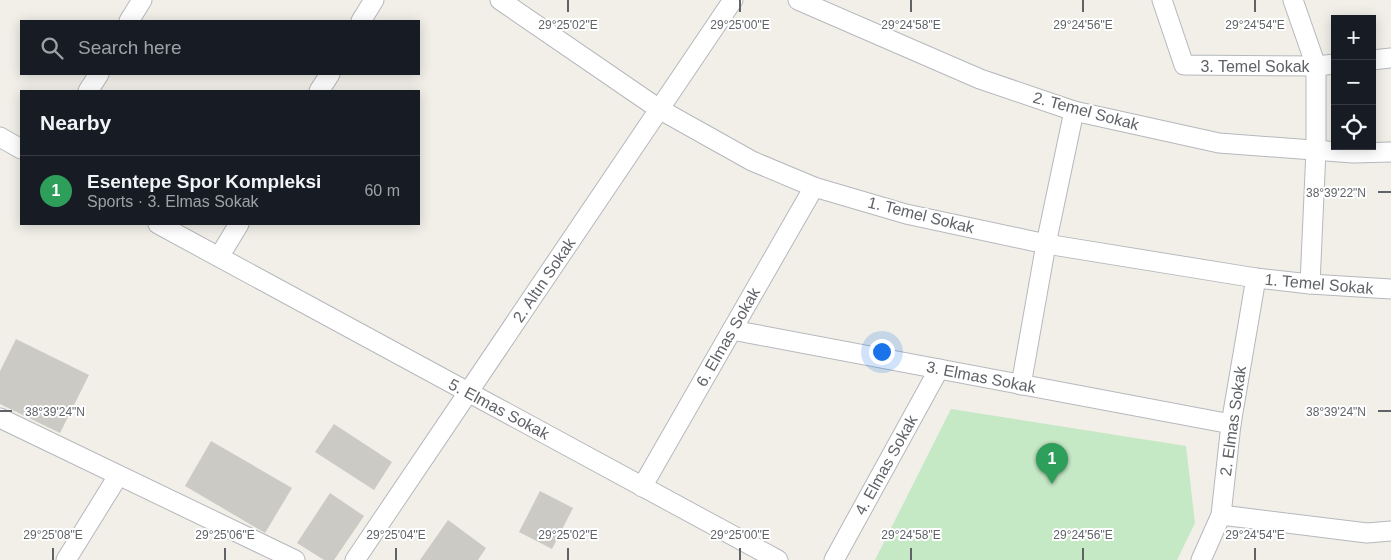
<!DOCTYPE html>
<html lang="en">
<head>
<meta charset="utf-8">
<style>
  body { margin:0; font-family:Helvetica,sans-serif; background:#242831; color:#f1f3f6 }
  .controls { position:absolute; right:15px; top:15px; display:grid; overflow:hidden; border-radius:0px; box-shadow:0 2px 12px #0003 }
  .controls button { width:45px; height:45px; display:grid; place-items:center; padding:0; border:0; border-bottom:1px solid #363941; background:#171b24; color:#f1f3f6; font:25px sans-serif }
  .you { position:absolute; left:881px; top:351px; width:18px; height:18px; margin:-12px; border:4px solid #fff; border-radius:50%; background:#1a73e8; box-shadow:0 0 0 8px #1a73e833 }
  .badge { display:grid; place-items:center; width:32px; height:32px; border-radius:50%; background:#db2777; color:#fff; font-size:16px; font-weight:700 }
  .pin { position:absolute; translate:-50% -41px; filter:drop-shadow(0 1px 2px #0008) }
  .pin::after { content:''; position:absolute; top:26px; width:18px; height:15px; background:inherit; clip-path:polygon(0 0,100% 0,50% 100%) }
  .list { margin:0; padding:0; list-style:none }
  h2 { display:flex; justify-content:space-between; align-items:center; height:65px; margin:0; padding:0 20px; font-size:21px }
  h2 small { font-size:16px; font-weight:400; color:#9ea1a6 }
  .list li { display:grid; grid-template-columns:32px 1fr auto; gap:15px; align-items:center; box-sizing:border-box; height:70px; padding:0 20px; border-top:1px solid #363941 }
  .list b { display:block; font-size:19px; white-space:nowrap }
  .list p { margin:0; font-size:16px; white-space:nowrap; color:#9ea1a6 }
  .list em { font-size:16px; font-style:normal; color:#9ea1a6 }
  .icon { flex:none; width:28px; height:28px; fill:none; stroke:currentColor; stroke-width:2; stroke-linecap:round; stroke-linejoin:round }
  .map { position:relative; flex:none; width:1391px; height:560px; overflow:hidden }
  .search { position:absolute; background:#171b24; box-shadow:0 2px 12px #0003; left:20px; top:20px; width:400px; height:55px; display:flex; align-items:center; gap:12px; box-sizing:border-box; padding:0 18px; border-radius:0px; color:#9ea1a6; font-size:19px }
  .panel { position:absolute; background:#171b24; box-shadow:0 2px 12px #0003; left:20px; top:90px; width:400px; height:135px; border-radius:0px }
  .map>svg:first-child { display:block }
  .green { fill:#c5e8c5 }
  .building { fill:#cccac5 }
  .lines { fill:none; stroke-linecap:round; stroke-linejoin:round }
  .minor-casing { stroke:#b5b8bc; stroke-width:21 }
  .minor { stroke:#fff; stroke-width:19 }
  .ticks { fill:none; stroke:#5f6368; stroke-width:2 }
  .labels { text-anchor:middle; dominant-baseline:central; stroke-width:4; stroke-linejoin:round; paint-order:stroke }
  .street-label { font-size:16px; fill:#5f6368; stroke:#fff }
  .ticks-label { font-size:12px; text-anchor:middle; fill:#5f6368; stroke:#fff; stroke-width:4; stroke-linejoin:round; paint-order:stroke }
</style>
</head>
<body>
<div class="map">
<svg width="1391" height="560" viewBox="0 0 1391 560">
  <rect width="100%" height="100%" fill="#f1efe8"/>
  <path class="green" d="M951 409 1186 446 1195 523 1177 560H875Z"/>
  <g class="building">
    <path d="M16 339 89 375 60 433 0 404V371Z"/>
    <path d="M334 424 392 462 374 490 315 452Z"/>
    <path d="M211 441 292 488 265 533 185 486Z"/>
    <path d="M540 491 573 508 552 549 519 532Z"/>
    <path d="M330 493 364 516 334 560H324L297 543Z"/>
    <path d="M448 520 486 548 478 560H420Z"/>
  </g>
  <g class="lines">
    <defs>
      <g id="minor">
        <path d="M500 0 659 109 752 161 814 187 906 214 1046 244 1256 278 1310 284 1391 289"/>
        <path d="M798 0 980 79 1074 111 1219 143 1353 153 1391 152"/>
        <path d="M1162 0 1184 65 1316 66 1335 64"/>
        <path d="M1293 0 1316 66V150L1310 284"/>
        <path d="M129 21 142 0"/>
        <path d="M361 21 374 0"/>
        <path d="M1372 60 1391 58"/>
        <path d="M88 91 99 74"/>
        <path d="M319 91 330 74"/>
        <path d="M0 137 21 149"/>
        <path d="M158 224 778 560"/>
        <path d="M219 257 239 224"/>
        <path d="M732 330 1231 424"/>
        <path d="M1021 385 1046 244 1074 111"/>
        <path d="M0 418 295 560"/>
        <path d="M642 487 814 187"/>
        <path d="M1221 515 1367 533 1391 531"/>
        <path d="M66 560 118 476"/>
        <path d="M355 560 733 0"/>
        <path d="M834 560 939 369"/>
        <path d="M1201 560 1221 515 1231 424 1256 278"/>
      </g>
    </defs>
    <use href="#minor" class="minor-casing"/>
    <use href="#minor" class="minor"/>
  </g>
  <path class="ticks" d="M568 0V12M740 0V12M911 0V12M1083 0V12M1255 0V12M1378 192H1391M0 411H12M1378 411H1391M53 548V560M225 548V560M396 548V560M568 548V560M740 548V560M911 548V560M1083 548V560M1255 548V560"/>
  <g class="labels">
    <g class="street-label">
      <text x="1255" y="66">3. Temel Sokak</text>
      <text transform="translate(1086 111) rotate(15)">2. Temel Sokak</text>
      <text transform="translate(921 215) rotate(14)">1. Temel Sokak</text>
      <text transform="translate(544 280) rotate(-56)">2. Altın Sokak</text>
      <text transform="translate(1319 284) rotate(5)">1. Temel Sokak</text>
      <text transform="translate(728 337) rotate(-60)">6. Elmas Sokak</text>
      <text transform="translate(981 377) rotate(11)">3. Elmas Sokak</text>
      <text transform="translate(499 409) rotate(28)">5. Elmas Sokak</text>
      <text transform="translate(1233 421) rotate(-82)">2. Elmas Sokak</text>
      <text transform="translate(886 465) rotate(-61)">4. Elmas Sokak</text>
    </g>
  </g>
  <g class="ticks-label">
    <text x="568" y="29">29°25'02"E</text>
    <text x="740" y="29">29°25'00"E</text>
    <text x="911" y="29">29°24'58"E</text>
    <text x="1083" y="29">29°24'56"E</text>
    <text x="1255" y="29">29°24'54"E</text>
    <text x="1336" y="197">38°39'22"N</text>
    <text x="1336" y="416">38°39'24"N</text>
    <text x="55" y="416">38°39'24"N</text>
    <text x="53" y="539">29°25'08"E</text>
    <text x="225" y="539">29°25'06"E</text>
    <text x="396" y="539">29°25'04"E</text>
    <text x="568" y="539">29°25'02"E</text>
    <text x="740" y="539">29°25'00"E</text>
    <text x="911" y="539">29°24'58"E</text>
    <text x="1083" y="539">29°24'56"E</text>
    <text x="1255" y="539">29°24'54"E</text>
  </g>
</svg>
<div class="controls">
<button>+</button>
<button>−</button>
<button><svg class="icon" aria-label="locate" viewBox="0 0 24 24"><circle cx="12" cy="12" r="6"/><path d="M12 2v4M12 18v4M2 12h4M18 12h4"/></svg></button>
</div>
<div class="you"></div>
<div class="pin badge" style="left:1052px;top:484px;background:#2e9e5b">1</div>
<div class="search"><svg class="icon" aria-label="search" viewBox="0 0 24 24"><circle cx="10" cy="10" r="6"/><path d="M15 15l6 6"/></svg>Search here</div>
<section class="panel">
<h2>Nearby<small></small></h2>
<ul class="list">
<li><span class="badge" style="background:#2e9e5b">1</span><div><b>Esentepe Spor Kompleksi</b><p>Sports · 3. Elmas Sokak</p></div><em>60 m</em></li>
</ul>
</section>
</div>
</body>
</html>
